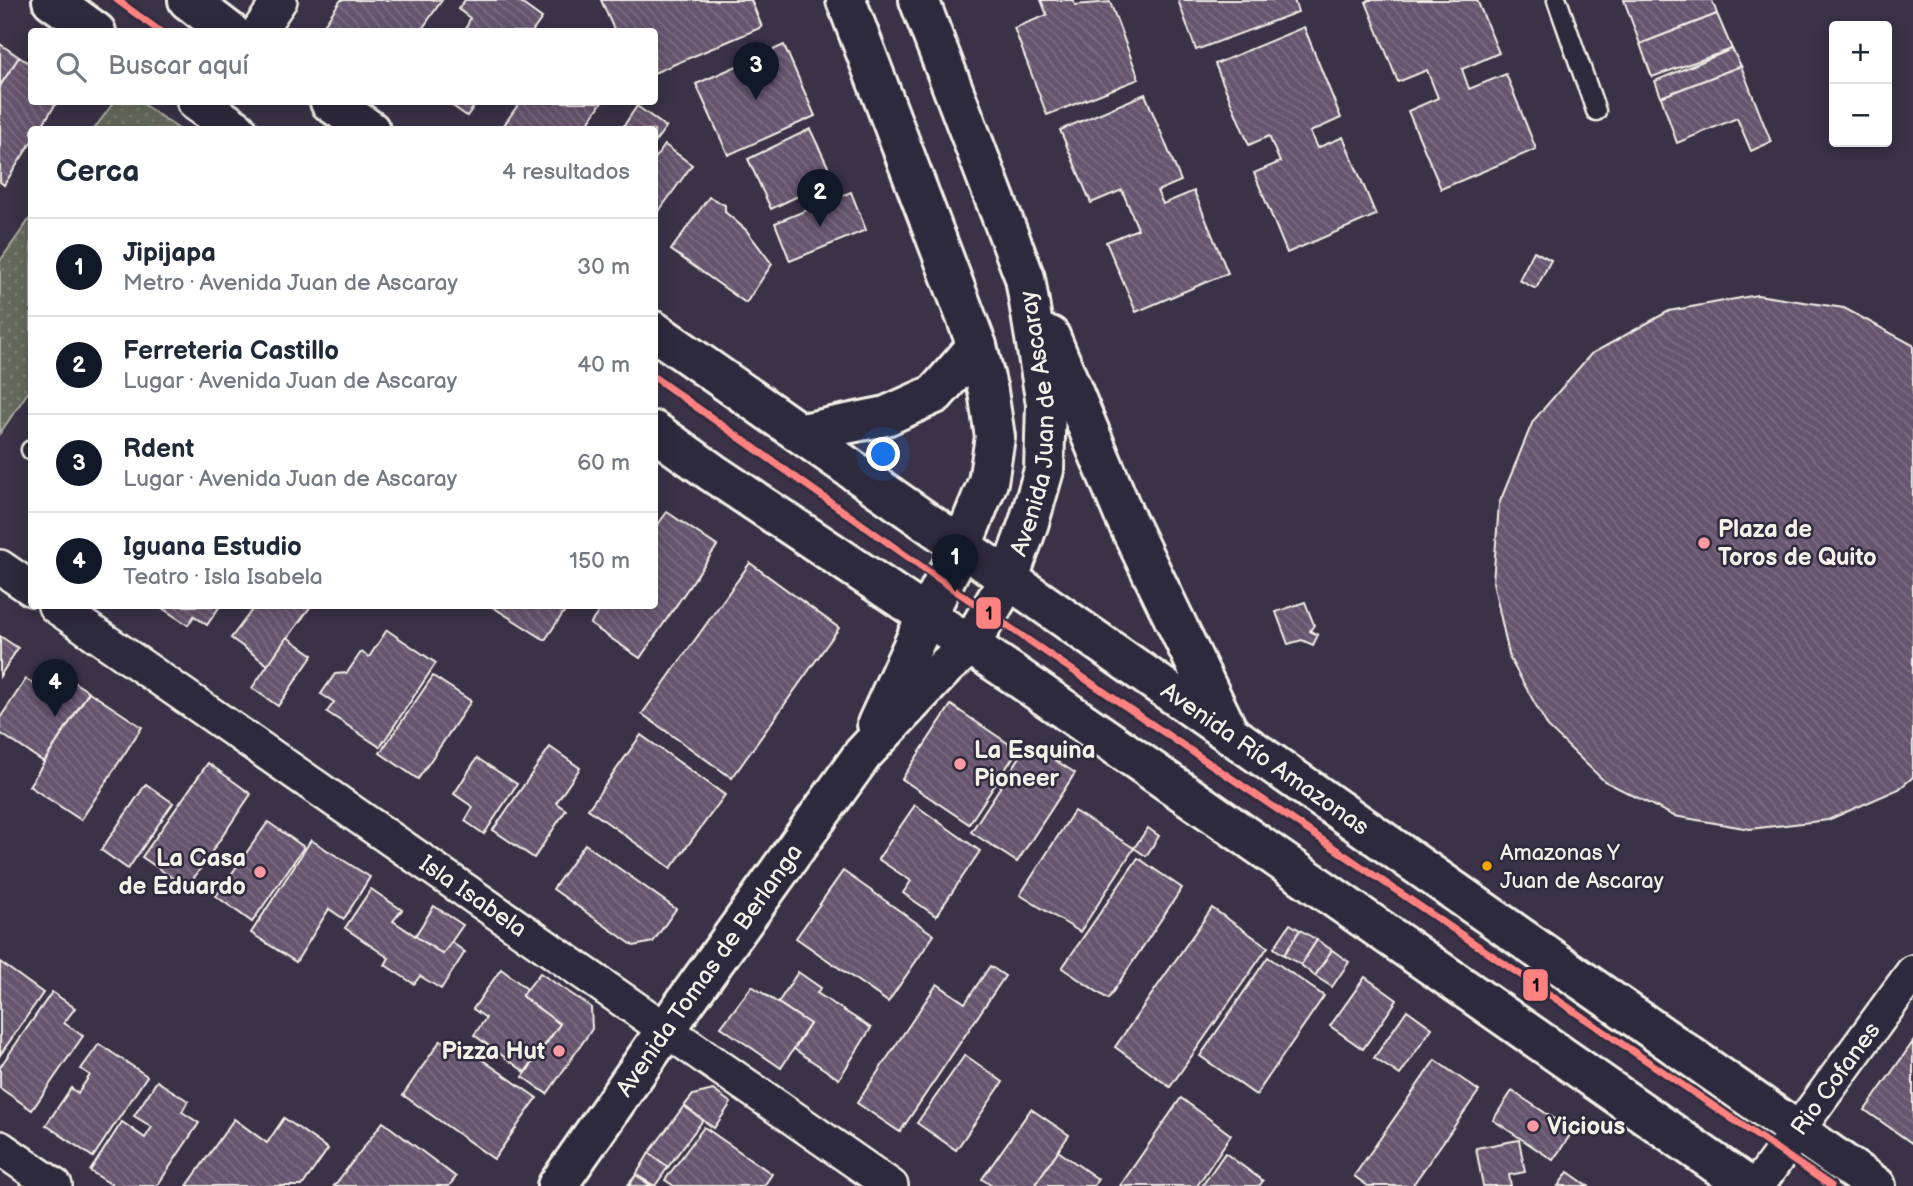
<!DOCTYPE html>
<html lang="es">
<head>
<meta charset="utf-8">
<style>
  body { margin:0; font-family:"Balsamiq Sans",sans-serif; background:#f6f6f7; color:#1f2937 }
  .controls { position:absolute; right:21px; top:21px; display:grid; overflow:hidden; border-radius:7px; box-shadow:0 4px 18px #0003 }
  .controls button { width:63px; height:63px; display:grid; place-items:center; padding:0; border:0; border-bottom:2px solid #e0e1e3; background:#fff; color:#1f2937; font:35px sans-serif }
  .you { position:absolute; left:884px; top:455px; width:24px; height:24px; margin:-18px; border:5px solid #fff; border-radius:50%; background:#1a73e8; box-shadow:0 0 0 10px #1a73e833 }
  .badge { display:grid; place-items:center; width:46px; height:46px; border-radius:50%; background:#111827; color:#fff; font-size:23px; font-weight:700 }
  .pin { position:absolute; translate:-50% -58px; filter:drop-shadow(0 2px 4px #0008) }
  .pin::after { content:''; position:absolute; top:37px; width:24px; height:21px; background:inherit; clip-path:polygon(0 0,100% 0,50% 100%) }
  .list { margin:0; padding:0; list-style:none }
  h2 { display:flex; justify-content:space-between; align-items:center; height:91px; margin:0; padding:0 28px; font-size:30px }
  h2 small { font-size:23px; font-weight:400; color:#747a83 }
  .list li { display:grid; grid-template-columns:46px 1fr auto; gap:21px; align-items:center; box-sizing:border-box; height:98px; padding:0 28px; border-top:2px solid #e0e1e3 }
  .list b { display:block; font-size:26px; white-space:nowrap }
  .list p { margin:0; font-size:23px; white-space:nowrap; color:#747a83 }
  .list em { font-size:23px; font-style:normal; color:#747a83 }
  .icon { flex:none; width:38px; height:38px; fill:none; stroke:currentColor; stroke-width:2; stroke-linecap:round; stroke-linejoin:round }
  .map { position:relative; flex:none; width:1913px; height:1186px; overflow:hidden }
  .search { position:absolute; background:#fff; box-shadow:0 4px 18px #0003; left:28px; top:28px; width:630px; height:77px; display:flex; align-items:center; gap:18px; box-sizing:border-box; padding:0 24px; border-radius:7px; color:#747a83; font-size:26px }
  .panel { position:absolute; background:#fff; box-shadow:0 4px 18px #0003; left:28px; top:126px; width:630px; height:483px; border-radius:7px }
  .map>svg:first-child { display:block }
  .park { fill:url(#park-dots); stroke:#acaea2; stroke-width:2 }
  .building { fill:url(#building-back-hatch); stroke:#f4f1e8; stroke-width:2 }
  .lines { fill:none; stroke-linecap:round; stroke-linejoin:round }
  .lane-casing { stroke:#f4f1e8; stroke-width:23 }
  .street-casing { stroke:#f4f1e8; stroke-width:38 }
  .secondary-casing { stroke:#f4f1e8; stroke-width:44 }
  .lane { stroke:#2f2a3d; stroke-width:18 }
  .street { stroke:#2f2a3d; stroke-width:33 }
  .secondary { stroke:#2f2a3d; stroke-width:38 }
  .metro-1-casing { stroke:#2f2a3d; stroke-width:12 }
  .metro-1 { stroke:#ff8180; stroke-width:7 }
  .poi-dot { fill:#ff9aa2; stroke:#2f2a3d; stroke-width:2.5 }
  .bus-dot { fill:#f7a600; stroke:#2f2a3d; stroke-width:2.5 }
  .labels { text-anchor:middle; dominant-baseline:central; stroke-width:5; stroke-linejoin:round; paint-order:stroke }
  .bus-label { font-size:22px; fill:#f4f1e8; stroke:#2f2a3d; text-anchor:start }
  .street-label { font-size:24px; fill:#f4f1e8; stroke:#2f2a3d }
  .poi-label { font-size:24px; font-weight:bold; fill:#f4f1e8; stroke:#2f2a3d; text-anchor:start }
  .line-badge { stroke:#2f2a3d; stroke-width:2.5 }
  .pale-badge-label { font-size:19px; text-anchor:middle; font-weight:bold; fill:#111 }
</style>
</head>
<body>
<div class="map">
<svg width="1913" height="1186" viewBox="0 0 1913 1186">
  <defs>
    <pattern id="park-dots" width="8" height="8" patternUnits="userSpaceOnUse" patternTransform="scale(1.75)"><rect width="8" height="8" fill="#656b5d"/><path d="M2 2h.1M6 6h.1" fill="none" stroke="#7c8174" stroke-width="1.8" stroke-linecap="round"/></pattern>
    <pattern id="building-back-hatch" width="6" height="6" patternUnits="userSpaceOnUse" patternTransform="scale(1.75)"><rect width="6" height="6" fill="#66546e"/><path d="M-1 5l2 2M0 0l6 6M5-1l2 2" fill="none" stroke="#7c6d83"/></pattern>
  </defs>
  <rect width="100%" height="100%" fill="#3a3247"/>
  <filter id="ink" filterUnits="userSpaceOnUse"><feTurbulence type="fractalNoise" baseFrequency=".0143" numOctaves="2"/><feDisplacementMap in="SourceGraphic" scale="14" xChannelSelector="R" yChannelSelector="G"/><feConvolveMatrix kernelMatrix="1 2 1 2 8 2 1 2 1" color-interpolation-filters="sRGB"/></filter>
  <g filter="url(#ink)">
    <g class="park">
      <path d="M114 102H140L179 129H94Z"/>
      <path d="M31 217V388L0 433V261Z"/>
    </g>
    <g class="building">
      <path d="M341 0H442L420 32H325L321 29Z"/>
      <path d="M465 0H517L542 18 532 32H465L470 18 458 9Z"/>
      <path d="M601 0H751L762 27 654 73V32H615Z"/>
      <path d="M1041 0H1073L1075 5 1110 2 1139 79 1047 115 1014 28 1047 15Z"/>
      <path d="M1178 0H1294L1298 12 1196 50Z"/>
      <path d="M1369 0H1477L1499 53 1462 69 1469 89 1506 74 1536 149 1441 189 1408 111 1438 98 1427 70 1398 82 1366 2Z"/>
      <path d="M1624 0H1712L1717 14 1640 44Z"/>
      <path d="M1717 14 1732 49 1652 77 1640 44Z"/>
      <path d="M1304 27 1341 118 1310 132 1317 148 1343 137 1376 215 1287 253 1254 173 1280 162 1269 136 1249 145 1215 64Z"/>
      <path d="M0 44 19 57 0 86Z"/>
      <path d="M784 45 815 116 728 155 696 84Z"/>
      <path d="M1732 49 1741 66 1661 97 1655 81Z"/>
      <path d="M19 57 32 65V102H57L39 130H32V141L4 185 0 182V86Z"/>
      <path d="M1741 66 1771 142 1751 151 1737 118 1677 143 1661 97Z"/>
      <path d="M1145 94 1181 181 1157 191 1163 204 1194 191 1228 273 1136 312 1106 242 1138 229 1122 190 1091 203 1060 130Z"/>
      <path d="M447 102H477L467 116Z"/>
      <path d="M520 102H602L583 130H504L502 128Z"/>
      <path d="M637 106 666 127 654 143V130H621Z"/>
      <path d="M810 129 834 179 771 209 748 159Z"/>
      <path d="M665 145 692 165 654 218V160Z"/>
      <path d="M851 192 866 230 790 261 775 223Z"/>
      <path d="M709 197 725 205V212L746 230 772 264 746 303 671 250Z"/>
      <path d="M1534 251 1551 260 1536 289 1519 280Z"/>
      <path d="M1757 295 1844 308 1913 345V777L1899 789 1828 820 1750 829 1674 816 1604 781 1548 727 1510 659 1493 582 1499 504 1533 421 1591 354 1669 311Z"/>
      <path d="M667 512 717 546 640 658 590 624 603 606H654V530Z"/>
      <path d="M750 563 839 628 732 778 642 714Z"/>
      <path d="M1305 602 1314 625 1310 631 1318 635 1313 645 1302 640 1288 644 1276 612Z"/>
      <path d="M159 606H220L207 625 194 616 188 625Z"/>
      <path d="M255 606H311L268 665 231 638Z"/>
      <path d="M491 606H568L545 640Z"/>
      <path d="M387 630 436 663 380 747 327 712 334 702 321 694 335 674 347 673 361 652 369 657Z"/>
      <path d="M0 636 18 648 0 676Z"/>
      <path d="M287 637 313 655 278 706 252 688Z"/>
      <path d="M49 666 89 692 44 762 0 733V718L26 679 36 685Z"/>
      <path d="M433 676 471 701 418 779 380 753Z"/>
      <path d="M89 692 142 727 81 820 29 786Z"/>
      <path d="M951 705 1018 750 969 824 902 779Z"/>
      <path d="M641 735 725 795 671 868 588 809Z"/>
      <path d="M1029 743 1075 773 1017 862 971 832Z"/>
      <path d="M550 747 580 768 556 803 566 810 534 858 493 830Z"/>
      <path d="M477 758 517 784 484 834 465 821 473 807 454 794Z"/>
      <path d="M208 763 251 794 187 888 142 857Z"/>
      <path d="M146 784 173 803 128 869 101 850Z"/>
      <path d="M915 805 980 851 936 916 903 893 911 881 878 859Z"/>
      <path d="M1074 811 1134 848 1080 932 1020 895Z"/>
      <path d="M268 822 304 847 252 922 216 896Z"/>
      <path d="M1148 828 1159 836 1146 856 1134 848Z"/>
      <path d="M311 840 370 877 344 919 329 909 296 962 251 933Z"/>
      <path d="M585 844 676 909 653 942 634 946 553 889Z"/>
      <path d="M1138 858 1182 888 1108 999 1062 968Z"/>
      <path d="M843 871 934 935 888 1002 796 938Z"/>
      <path d="M371 889 402 910 393 921 443 954 451 942 465 952 441 989 420 976 414 984 385 965 389 958 345 928Z"/>
      <path d="M434 906 463 925 443 954 415 936Z"/>
      <path d="M1212 908 1268 947 1170 1087 1115 1047Z"/>
      <path d="M1290 924 1300 930 1284 955 1274 948Z"/>
      <path d="M1300 930 1317 940 1301 965 1284 955Z"/>
      <path d="M1317 940 1332 950 1315 976 1301 965Z"/>
      <path d="M1332 950 1349 962 1332 987 1315 976Z"/>
      <path d="M1268 957 1324 996 1256 1095 1200 1056Z"/>
      <path d="M0 962 43 993 0 1055Z"/>
      <path d="M990 966 1005 976 900 1132 857 1103 937 984 965 1003Z"/>
      <path d="M501 969 527 989 522 996 560 1024 525 1072 474 1035 486 1018 473 1009Z"/>
      <path d="M798 972 821 988 817 993 871 1028 839 1079 794 1049 810 1024 778 1003Z"/>
      <path d="M540 973 591 1007 592 1029 547 1094 523 1077 560 1024 522 996Z"/>
      <path d="M1365 977 1397 1000 1363 1049 1330 1026Z"/>
      <path d="M752 986 810 1024 781 1068 721 1027Z"/>
      <path d="M52 992 75 1008 64 1023 83 1036 32 1110 0 1088V1067Z"/>
      <path d="M1407 1010 1432 1028 1400 1075 1374 1058Z"/>
      <path d="M440 1041 458 1043 537 1098 494 1159 403 1095Z"/>
      <path d="M1913 1042V1144L1865 1110Z"/>
      <path d="M99 1044 147 1076 93 1157 46 1125 71 1088 78 1093 90 1075 81 1069Z"/>
      <path d="M965 1055 1003 1082 956 1150 917 1123Z"/>
      <path d="M1435 1060 1479 1091 1412 1186H1368L1354 1176Z"/>
      <path d="M157 1081 188 1101 182 1112 199 1123 157 1186H114L90 1171 122 1122 145 1138 152 1127 134 1116Z"/>
      <path d="M713 1090 731 1103 714 1128 684 1106 693 1095Z"/>
      <path d="M1512 1091 1573 1131 1553 1160 1493 1120Z"/>
      <path d="M1181 1098 1231 1135 1197 1186H1120Z"/>
      <path d="M684 1106 703 1120 668 1167 649 1153Z"/>
      <path d="M1031 1109 1069 1135 1034 1186H992L982 1179Z"/>
      <path d="M284 1118 328 1149 302 1186H187L234 1119 267 1143Z"/>
      <path d="M383 1122 456 1177 449 1186H334Z"/>
      <path d="M704 1127 772 1174 764 1186H674L665 1180Z"/>
      <path d="M1519 1140 1525 1172 1509 1175 1511 1186H1483L1476 1148Z"/>
      <path d="M1058 1151 1098 1179 1094 1186H1034Z"/>
      <path d="M649 1153 668 1167 655 1186 636 1175Z"/>
      <path d="M1225 1153 1263 1181 1259 1186H1202Z"/>
      <path d="M1568 1172 1588 1186H1558Z"/>
      <path d="M636 1175 654 1186H627Z"/>
      <path d="M636 1175 651 1186H629Z"/>
    </g>
    <g class="lines">
      <defs>
        <g id="lane">
          <path d="M1557 0 1596 111"/>
          <path d="M31 450H32"/>
        </g>
        <g id="street">
          <path d="M258 32 280 0"/>
          <path d="M0 567 32 589"/>
          <path id="s1" d="M55 606 891 1186"/>
          <path d="M0 1148 55 1186"/>
          <path id="s2" d="M1757 1186 1913 972"/>
        </g>
        <g id="secondary">
          <path d="M52 0 96 32"/>
          <path d="M188 0 230 32"/>
          <path d="M846 0 977 346 988 391 995 437 988 482 962 546 927 615 877 724"/>
          <path d="M197 102 237 130"/>
          <path d="M330 102 370 130"/>
          <path id="s3" d="M654 331 1876 1186"/>
          <path d="M1050 336 1123 513 1228 731"/>
          <path d="M654 431 713 473 1012 673 1748 1186"/>
          <path d="M802 433 886 416 935 394 977 346"/>
          <path id="s4" d="M557 1186 679 1011 863 754 946 666 970 645 1009 578 1029 522 1044 470 1046 404 1025 278 919 0"/>
        </g>
      </defs>
      <use href="#lane" class="lane-casing"/>
      <use href="#street" class="street-casing"/>
      <use href="#secondary" class="secondary-casing"/>
      <use href="#lane" class="lane"/>
      <use href="#street" class="street"/>
      <use href="#secondary" class="secondary"/>
      <defs>
        <g id="metro-1">
          <path d="M117 0 161 32"/>
          <path d="M654 377 956 591 1831 1186"/>
        </g>
      </defs>
      <use href="#metro-1" class="metro-1-casing"/>
      <use href="#metro-1" class="metro-1"/>
    </g>
  </g>
  <g class="poi-dot">
    <circle cx="1704" cy="543" r="7"/>
    <circle cx="960" cy="764" r="7"/>
    <circle cx="260" cy="872" r="7"/>
    <circle cx="559" cy="1051" r="7"/>
    <circle cx="1533" cy="1126" r="7"/>
  </g>
  <circle class="bus-dot" cx="1487" cy="866" r="6"/>
  <g class="labels">
    <g class="bus-label">
      <text x="1500" y="853">Amazonas Y<tspan x="1500" dy="28">Juan de Ascaray</tspan></text>
    </g>
    <g class="street-label">
      <text stroke="none"><textPath href="#s4" startOffset="919">Avenida Juan de Ascaray</textPath></text>
      <text stroke="none"><textPath href="#s3" startOffset="746">Avenida Río Amazonas</textPath></text>
      <text stroke="none"><textPath href="#s1" startOffset="509">Isla Isabela</textPath></text>
      <text stroke="none"><textPath href="#s4" startOffset="264">Avenida Tomas de Berlanga</textPath></text>
      <text stroke="none"><textPath href="#s2" startOffset="133">Rio Cofanes</textPath></text>
    </g>
    <g class="poi-label">
      <text x="1718" y="529">Plaza de<tspan x="1718" dy="28">Toros de Quito</tspan></text>
      <text x="974" y="750">La Esquina<tspan x="974" dy="28">Pioneer</tspan></text>
      <text x="246" y="858" text-anchor="end">La Casa<tspan x="246" dy="28">de Eduardo</tspan></text>
      <text x="545" y="1051" text-anchor="end">Pizza Hut</text>
      <text x="1547" y="1126">Vicious</text>
    </g>
  </g>
  <g class="line-badge">
    <rect x="975" y="596" width="27" height="34" rx="7" fill="#ff8180"/>
    <rect x="1522" y="968" width="27" height="34" rx="7" fill="#ff8180"/>
  </g>
  <g class="pale-badge-label">
    <text x="989" y="620">1</text>
    <text x="1536" y="992">1</text>
  </g>
</svg>
<div class="controls">
<button>+</button>
<button>−</button>
</div>
<div class="you"></div>
<div class="pin badge" style="left:955px;top:592px">1</div>
<div class="pin badge" style="left:820px;top:227px">2</div>
<div class="pin badge" style="left:756px;top:100px">3</div>
<div class="pin badge" style="left:55px;top:717px">4</div>
<div class="search"><svg class="icon" aria-label="search" viewBox="0 0 24 24"><circle cx="10" cy="10" r="6"/><path d="M15 15l6 6"/></svg>Buscar aquí</div>
<section class="panel">
<h2>Cerca<small>4 resultados</small></h2>
<ul class="list">
<li><span class="badge">1</span><div><b>Jipijapa</b><p>Metro · Avenida Juan de Ascaray</p></div><em>30 m</em></li>
<li><span class="badge">2</span><div><b>Ferreteria Castillo</b><p>Lugar · Avenida Juan de Ascaray</p></div><em>40 m</em></li>
<li><span class="badge">3</span><div><b>Rdent</b><p>Lugar · Avenida Juan de Ascaray</p></div><em>60 m</em></li>
<li><span class="badge">4</span><div><b>Iguana Estudio</b><p>Teatro · Isla Isabela</p></div><em>150 m</em></li>
</ul>
</section>
</div>
</body>
</html>
